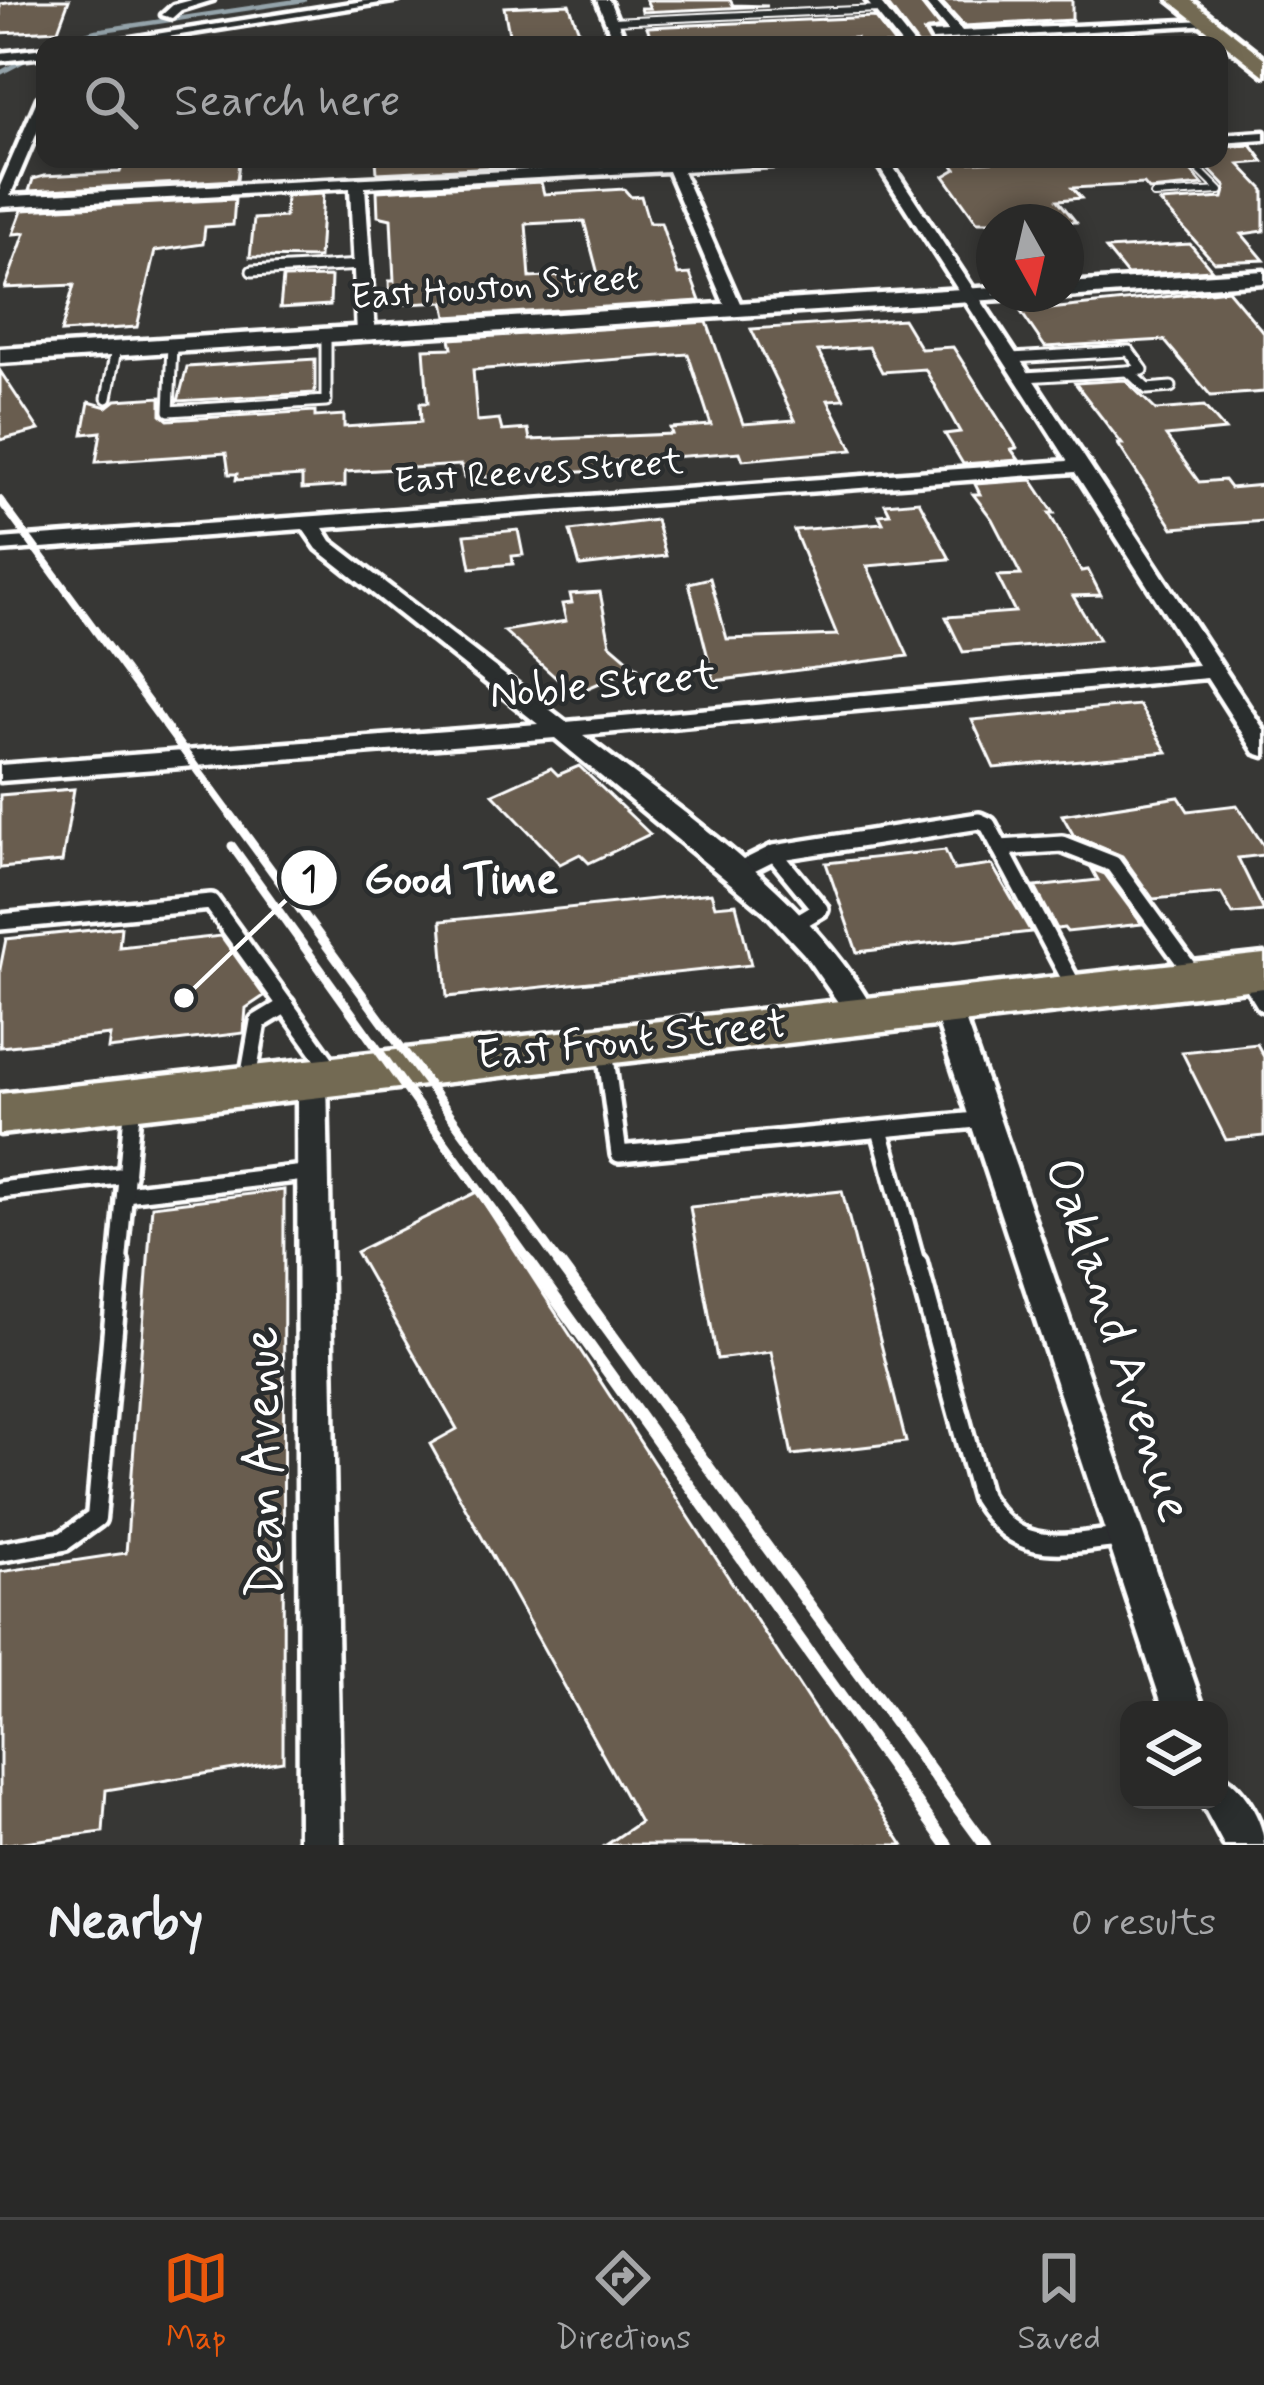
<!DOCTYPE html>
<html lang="en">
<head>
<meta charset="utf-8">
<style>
  body { margin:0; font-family:Mynerve,sans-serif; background:#353534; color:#f1f3f6 }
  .controls { position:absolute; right:36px; bottom:36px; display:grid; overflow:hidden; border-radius:24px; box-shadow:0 6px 18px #0003 }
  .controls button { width:108px; height:108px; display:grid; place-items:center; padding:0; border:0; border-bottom:3px solid #454545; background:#292928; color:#f1f3f6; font:60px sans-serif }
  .compass { position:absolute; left:976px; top:204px; width:108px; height:108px; border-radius:50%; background:#292928; box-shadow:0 6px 18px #0003; rotate:172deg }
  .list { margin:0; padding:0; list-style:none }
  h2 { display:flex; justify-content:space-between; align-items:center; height:156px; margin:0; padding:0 48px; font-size:51px }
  h2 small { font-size:39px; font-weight:400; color:#a5a6a8 }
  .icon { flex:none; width:66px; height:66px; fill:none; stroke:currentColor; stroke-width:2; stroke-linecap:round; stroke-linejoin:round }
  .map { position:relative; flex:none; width:1264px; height:1845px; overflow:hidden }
  .search { position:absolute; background:#292928; box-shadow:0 6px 18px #0003; left:36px; right:36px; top:36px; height:132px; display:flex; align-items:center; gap:30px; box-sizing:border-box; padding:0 42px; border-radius:24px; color:#a5a6a8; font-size:45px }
  .sheet { height:372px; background:#292928 }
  nav { display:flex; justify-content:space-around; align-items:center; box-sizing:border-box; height:168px; border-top:3px solid #454545; background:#292928; font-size:33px; color:#a5a6a8 }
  nav a { display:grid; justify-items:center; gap:6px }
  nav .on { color:#ea580c }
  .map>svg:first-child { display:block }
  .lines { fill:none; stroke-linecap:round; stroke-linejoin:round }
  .stream { stroke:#94a3aa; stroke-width:4.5 }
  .building { fill:#695d50; stroke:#fff; stroke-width:3; fill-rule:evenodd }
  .service-far3-casing { stroke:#fff; stroke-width:10 }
  .service-far2-casing { stroke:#fff; stroke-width:15 }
  .service-far1-casing { stroke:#fff; stroke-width:24 }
  .service-casing { stroke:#fff; stroke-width:27 }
  .minor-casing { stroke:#fff; stroke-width:9 }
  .tertiary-casing { stroke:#fff; stroke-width:9 }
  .primary-casing { stroke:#fff; stroke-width:9 }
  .service-far3 { stroke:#2a2d2e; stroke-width:6 }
  .service-far2 { stroke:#2a2d2e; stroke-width:9 }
  .service-far1 { stroke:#2a2d2e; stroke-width:15 }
  .service { stroke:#2a2d2e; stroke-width:18 }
  .minor { fill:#2a2d2e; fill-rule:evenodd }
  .tertiary { fill:#2a2d2e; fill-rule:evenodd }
  .primary { fill:#736b52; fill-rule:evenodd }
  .rail-far2 { stroke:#fff; stroke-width:8 }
  .rail-far1 { stroke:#fff; stroke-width:9 }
  .rail { stroke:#fff; stroke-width:12 }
  .labels { text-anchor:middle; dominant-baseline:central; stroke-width:9; stroke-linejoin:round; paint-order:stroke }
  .far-street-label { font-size:36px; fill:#fff; stroke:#2a2d2e }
  .street-label { font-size:42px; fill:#fff; stroke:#2a2d2e }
  .near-street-label { font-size:51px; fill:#fff; stroke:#2a2d2e }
  .leader { fill:none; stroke:#fff; stroke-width:4.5 }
  .callout-dot { fill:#fff; stroke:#2a2d2e; stroke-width:4.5 }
  .mark-label { font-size:36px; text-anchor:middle; font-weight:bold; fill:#111 }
  .callout-label { font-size:45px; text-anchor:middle; font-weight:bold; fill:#fff; stroke:#2a2d2e; stroke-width:9; stroke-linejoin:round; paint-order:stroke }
</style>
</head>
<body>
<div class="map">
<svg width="1264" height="1845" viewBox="0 0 1264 1845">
  <rect width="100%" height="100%" fill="#373735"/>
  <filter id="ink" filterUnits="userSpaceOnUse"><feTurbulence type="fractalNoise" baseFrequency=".00833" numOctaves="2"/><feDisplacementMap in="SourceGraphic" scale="24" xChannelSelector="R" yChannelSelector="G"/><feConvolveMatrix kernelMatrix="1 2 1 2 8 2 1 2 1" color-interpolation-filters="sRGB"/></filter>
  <g filter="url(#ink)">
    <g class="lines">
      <g class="stream">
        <path d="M49 45 96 31 304 0"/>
        <path d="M0 73 23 61"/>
      </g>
    </g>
    <g class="building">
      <path d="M29 0H69L58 30 0 33V4Z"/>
      <path d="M646 0H730L733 5 768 6 642 12 641 8H650Z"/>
      <path d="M884 0H918L940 28 924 32 932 44 988 41 991 45H918Z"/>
      <path d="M940 0H1072V20L964 26Z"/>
      <path d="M569 4 584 45H511L504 7Z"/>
      <path d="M874 17 896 45H856V38L654 45 647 27Z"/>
      <path d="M1251 145 1264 162 1239 164 1264 190V231L1242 234 1264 260 1214 262 1160 202 1223 198 1226 187 1199 159H1219V147Z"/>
      <path d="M125 159 239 162 237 180 29 191 33 179 44 176 120 172Z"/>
      <path d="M376 159H535L536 165 377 173Z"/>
      <path d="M1059 159H1181L1203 185 1149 190 1144 184 1072 188 1081 198 1058 200 1076 222H977L944 176 956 169 951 163Z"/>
      <path d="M541 182 544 194 624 189 631 197 641 196 649 223H661L678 275 690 274 700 301 447 317 444 302 390 305 389 281H394L391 219 378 216 377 191ZM584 221 598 274 530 278 526 224Z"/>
      <path d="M323 194 319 258 250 257 254 219 285 217 286 196Z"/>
      <path d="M235 199 233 225 205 227 203 244 155 251 137 327 61 332 74 285 5 288 25 233 13 234 22 210Z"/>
      <path d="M1190 244 1212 270 1127 275 1106 249Z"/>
      <path d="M331 277 330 305 280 308 283 278Z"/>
      <path d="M1228 290 1264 333V392L1211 396 1164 340 1045 347 1021 312Z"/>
      <path d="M903 319 921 349 953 347 1017 448 1011 449 1019 460 963 464 945 434 960 432 925 369 882 372 869 347 818 351 844 399 828 400 853 450 743 460 740 452 615 461 617 470 464 478 461 465 345 472V486L302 489V476L236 480 237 474H229L226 453 96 462 101 432 83 434 89 402 107 407 116 400 161 397V414L168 420 315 411V417L344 415V427L421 422 420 403H428L424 349 452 348 450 339 707 322 743 424 795 420 751 329ZM688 354 711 425 670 428 672 434 530 440 528 429 502 431 499 419 477 421 473 370Z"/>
      <path d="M315 359V393L178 401 187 367Z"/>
      <path d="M0 371 39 430 0 440Z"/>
      <path d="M1125 380 1156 410 1204 406 1225 430 1166 436 1199 482 1224 480 1230 488 1264 485V521L1173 528 1118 444H1122L1075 383Z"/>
      <path d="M1032 480 1054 513H1049L1081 571 1088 570 1101 595 1073 596 1099 640 963 652 946 617 1015 612 997 576 1021 575 992 519 973 494H980L975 484Z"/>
      <path d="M919 501 950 559 867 566 908 656 714 681 689 583 710 578 727 639 837 635 794 530 883 523 879 515 890 514 885 504Z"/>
      <path d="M656 520 666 556 580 566 570 531Z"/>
      <path d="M518 530 523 555 512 556 513 564 471 568 465 535Z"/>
      <path d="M600 592 610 644 637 667 574 694 504 631 566 621 562 604 572 603 570 594Z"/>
      <path d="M1139 705 1167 752 994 768 972 720Z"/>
      <path d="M579 766 650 834 589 863 580 854 560 864 493 794 551 768 558 775Z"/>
      <path d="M74 789 62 862 0 868V795Z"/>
      <path d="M1179 797 1188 811 1237 805 1264 846V855L1238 858 1264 911 1233 914 1221 893 1153 899 1122 856 1074 836 1062 815Z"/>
      <path d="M945 850 954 870 992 865 1031 932 857 952 826 863Z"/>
      <path d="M1092 869 1105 874 1142 924 1067 932 1064 928 1057 929 1035 887 1098 880Z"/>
      <path d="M711 893 715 906 736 904 751 965 447 997 441 921Z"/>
      <path d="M121 927 119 947 221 936 264 996 246 1008 244 1033 108 1049 110 1035 0 1047V969L6 939Z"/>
      <path d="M1257 1044 1264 1057V1136L1226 1140 1182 1052Z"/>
      <path d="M284 1190 283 1761 106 1790 103 1832 0 1845V1572L126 1553 152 1206Z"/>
      <path d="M842 1191 906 1442 792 1455 771 1352 717 1359 690 1207Z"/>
      <path d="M477 1192 903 1845H606L640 1822 430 1444 457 1429 356 1252Z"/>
    </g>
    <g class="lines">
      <defs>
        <g id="service-far3">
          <path d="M612 21 879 9"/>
          <path d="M1154 195 1220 191 1188 159"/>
        </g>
        <g id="service-far2">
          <path d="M252 271 362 265"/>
          <path d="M172 346 169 411 326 401V336"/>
          <path d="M1012 358 1129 351 1143 370 1024 377"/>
          <path d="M1128 371 1147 389 1171 387"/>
          <path d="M107 398 116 349"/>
        </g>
        <g id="service-far1">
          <path d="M1000 848 1062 844 1113 864 1193 974"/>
          <path d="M736 872 774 853"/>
          <path d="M0 922 211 902 333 1071"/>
          <path d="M793 925 820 909 774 853 979 821 988 825 1074 987"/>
          <path d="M1248 977 1264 1003"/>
          <path d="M605 1050 619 1154 987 1119"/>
          <path d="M248 1079 258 1022 286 1005"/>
          <path d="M880 1130 917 1266"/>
          <path d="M0 1190 127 1175"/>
          <path d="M125 1194 313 1172"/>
          <path d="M118 1266 133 1102"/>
        </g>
        <g id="service">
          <path d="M917 1263 981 1497C1018 1557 1059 1545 1121 1537"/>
          <path d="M0 1552 64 1541 96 1518 119 1263"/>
        </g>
        <g id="minor">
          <path d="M192 0H213L181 10 172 18 162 15 173 5Z"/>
          <path d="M370 0H399L118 45H87Z"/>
          <path d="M597 0H609L627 45H615Z"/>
          <path d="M866 0H878L914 45H902Z"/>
          <path d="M922 0H934L962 31 1207 20 1213 24 932 40 928 33 949 32Z"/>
          <path d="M45 48V56L0 61V53Z"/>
          <path d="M45 94V114L10 196 665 163 663 159H833L826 163 682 171 743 310 735 315 727 310 668 171 365 187 375 333 366 338 357 333 350 188 0 207V186L38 98Z"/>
          <path d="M1264 132V140L1219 143V135Z"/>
          <path d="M874 159H888L1264 730V756L1255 753 1207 678 583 735C686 815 811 897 876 1014L872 1022H852L804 954 765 912 555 738 0 781V765L538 724 317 549 303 529 0 551V539L1068 461ZM1075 472 1198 665 566 722 331 541 323 528Z"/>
          <path d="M946 994 956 997 960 1005 1204 1710H1164L932 1005 936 997Z"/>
          <path d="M312 1065 322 1069 327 1077 341 1845H299L297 1077 302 1069Z"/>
          <path d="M1219 1774C1241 1783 1264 1820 1264 1845H1224L1200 1800H1219Z"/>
        </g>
        <g id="tertiary">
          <path d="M1264 271V283L1066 297 1058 294H1066V283Z"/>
          <path d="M994 287V294H1006L1003 299 0 363V349Z"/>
        </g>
        <g id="primary">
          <path d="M1169 0H1191L1264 58V75Z"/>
          <path d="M1264 954V988L0 1134V1094Z"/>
        </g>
      </defs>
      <use href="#service-far3" class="service-far3-casing"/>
      <use href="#service-far2" class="service-far2-casing"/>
      <use href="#service-far1" class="service-far1-casing"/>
      <use href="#service" class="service-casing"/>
      <use href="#minor" class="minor-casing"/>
      <use href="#tertiary" class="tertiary-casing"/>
      <use href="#primary" class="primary-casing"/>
      <use href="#service-far3" class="service-far3"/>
      <use href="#service-far2" class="service-far2"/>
      <use href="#service-far1" class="service-far1"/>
      <use href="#service" class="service"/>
      <use href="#minor" class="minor"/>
      <use href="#tertiary" class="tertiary"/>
      <use href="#primary" class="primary"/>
      <path class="rail-far2" d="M0 500 233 818"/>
      <g class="rail-far1">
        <path d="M231 815 561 1266"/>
        <path d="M232 846 533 1266"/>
      </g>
      <g class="rail">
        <path d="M530 1263 947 1845"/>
        <path d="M559 1263 985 1845"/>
      </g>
    </g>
  </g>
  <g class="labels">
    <g class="far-street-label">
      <text transform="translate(495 289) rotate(-4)">East Houston Street</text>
      <text transform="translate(539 473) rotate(-4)">East Reeves Street</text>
    </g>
    <g class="street-label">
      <text transform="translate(604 686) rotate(-5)">Noble Street</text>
      <text transform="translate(632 1041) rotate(-6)">East Front Street</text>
    </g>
    <g class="near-street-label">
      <text transform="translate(1117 1340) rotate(72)">Oakland Avenue</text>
      <text transform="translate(265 1462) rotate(-91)">Dean Avenue</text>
    </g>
  </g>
  <path class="leader" d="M184 998L309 878"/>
  <g class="callout-dot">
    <circle cx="184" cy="998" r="12"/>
    <circle cx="309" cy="878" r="30"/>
  </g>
  <g class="mark-label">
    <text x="309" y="890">1</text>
  </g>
  <g class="callout-label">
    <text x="461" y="893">Good Time</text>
  </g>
</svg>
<div class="controls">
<button><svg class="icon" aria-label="layers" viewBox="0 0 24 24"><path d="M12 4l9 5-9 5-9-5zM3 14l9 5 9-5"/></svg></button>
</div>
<svg class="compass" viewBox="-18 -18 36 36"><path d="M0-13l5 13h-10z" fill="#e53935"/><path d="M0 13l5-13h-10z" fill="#a5a6a8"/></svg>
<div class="search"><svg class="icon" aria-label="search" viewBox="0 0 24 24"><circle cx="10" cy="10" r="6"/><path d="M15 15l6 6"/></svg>Search here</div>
</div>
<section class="sheet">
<h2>Nearby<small>0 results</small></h2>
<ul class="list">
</ul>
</section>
<nav>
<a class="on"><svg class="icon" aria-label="map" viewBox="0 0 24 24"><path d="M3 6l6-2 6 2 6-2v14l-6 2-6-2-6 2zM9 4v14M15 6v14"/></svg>Map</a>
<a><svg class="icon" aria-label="directions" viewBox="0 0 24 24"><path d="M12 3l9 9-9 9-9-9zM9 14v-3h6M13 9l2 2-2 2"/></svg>Directions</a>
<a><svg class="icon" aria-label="saved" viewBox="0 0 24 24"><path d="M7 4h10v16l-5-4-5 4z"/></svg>Saved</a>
</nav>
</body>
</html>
